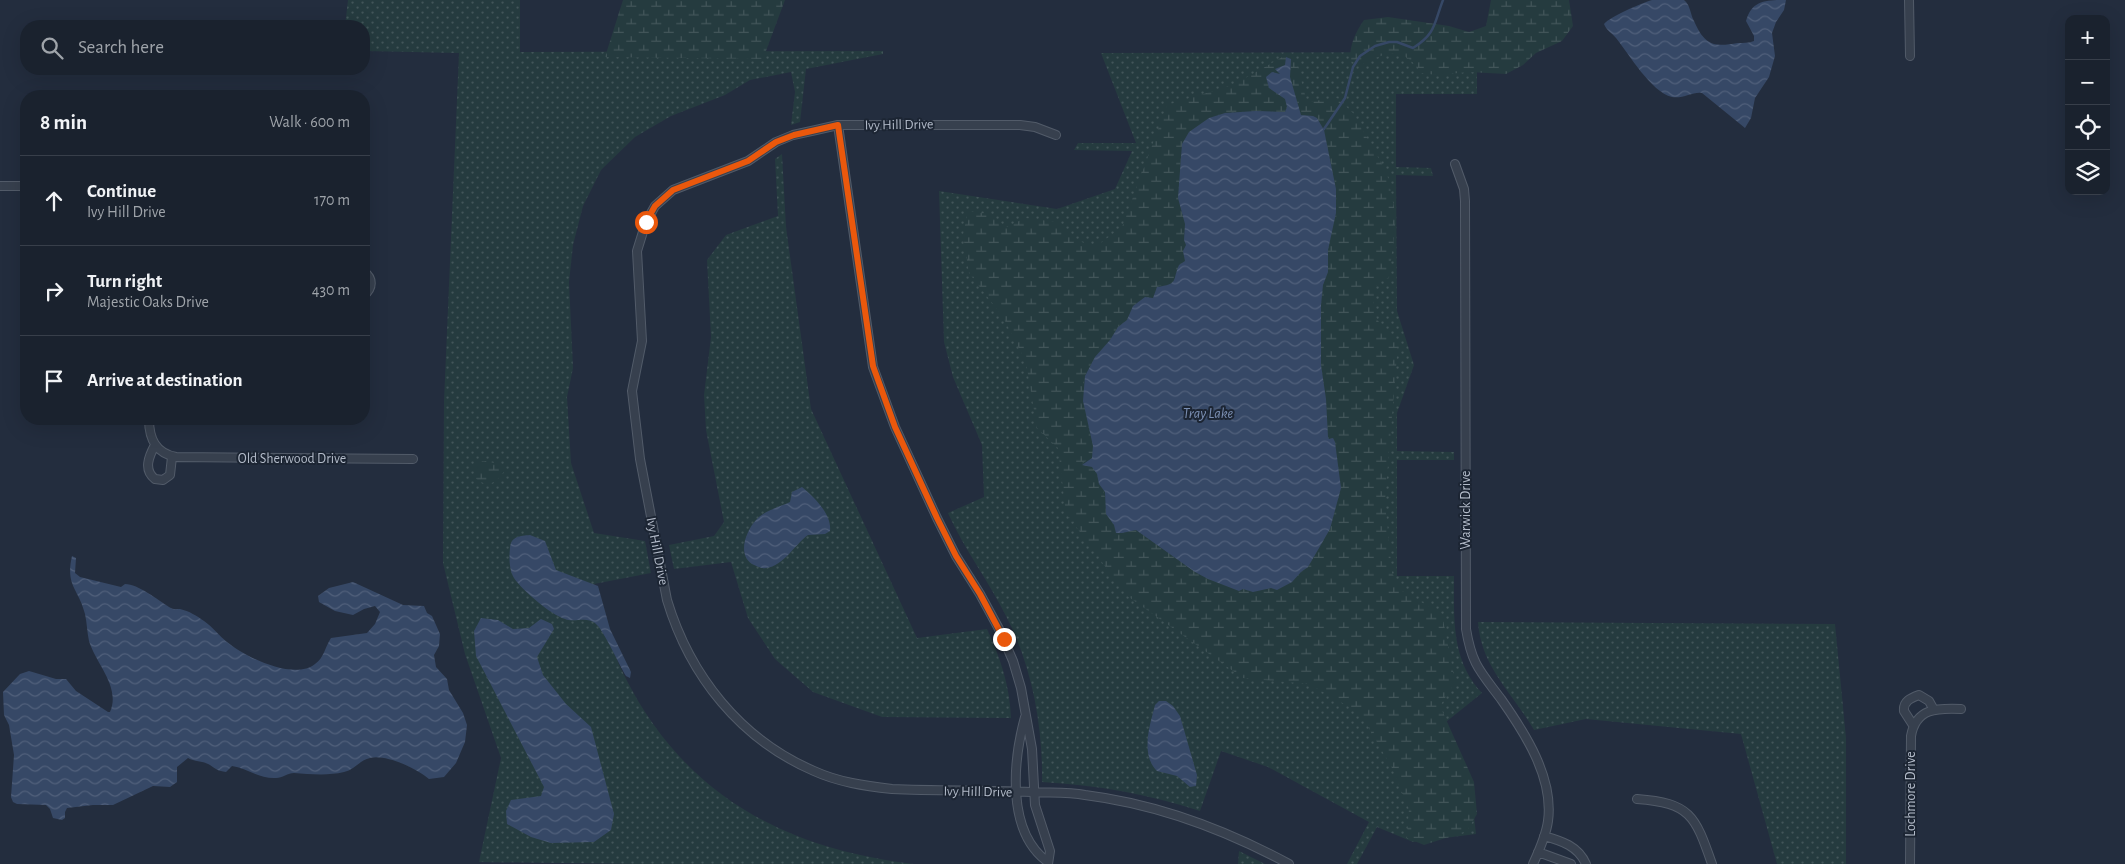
<!DOCTYPE html>
<html lang="en">
<head>
<meta charset="utf-8">
<style>
	body { margin:0; font-family:"Alegreya Sans",sans-serif; background:#232a36; color:#f1f3f6 }
	.controls { position:absolute; right:15px; top:15px; display:grid; overflow:hidden; border-radius:10px; box-shadow:0 5px 20px #0002 }
	.controls button { width:45px; height:45px; display:grid; place-items:center; padding:0; border:0; border-bottom:1px solid #383f4a; background:#1a222e; color:#f1f3f6; font:25px sans-serif }
	.stop { position:absolute; width:15px; height:15px; margin:-11px; border:4px solid #ea580c; border-radius:50%; background:#fff }
	.stop.end { background:#ea580c; border-color:#fff; box-shadow:0 1px 5px #0008 }
	.list { margin:0; padding:0; list-style:none }
	h2 { display:flex; justify-content:space-between; align-items:center; height:65px; margin:0; padding:0 20px; font-size:21px }
	h2 small { font-size:16px; font-weight:400; color:#9fa4aa }
	.list li { display:grid; grid-template-columns:32px 1fr auto; gap:15px; align-items:center; box-sizing:border-box; height:90px; padding:0 20px; border-top:1px solid #383f4a }
	.list b { display:block; font-size:19px; white-space:nowrap }
	.list p { margin:0; font-size:16px; white-space:nowrap; color:#9fa4aa }
	.list em { font-size:16px; font-style:normal; color:#9fa4aa }
	.icon { flex:none; width:28px; height:28px; fill:none; stroke:currentColor; stroke-width:2; stroke-linecap:round; stroke-linejoin:round }
	.map { position:relative; flex:none; width:2125px; height:864px; overflow:hidden }
	.search { position:absolute; background:#1a222e; box-shadow:0 5px 20px #0002; left:20px; top:20px; width:350px; height:55px; display:flex; align-items:center; gap:12px; box-sizing:border-box; padding:0 18px; border-radius:20px; color:#9fa4aa; font-size:19px }
	.panel { position:absolute; background:#1a222e; box-shadow:0 5px 20px #0002; left:20px; top:90px; width:350px; height:335px; border-radius:20px }
	.map>svg:first-child { display:block }
	.grass { fill:url(#grass-dots) }
	.wetland { fill:url(#wetland-marsh); fill-rule:evenodd }
	.water { fill:url(#water-waves) }
	.lines { fill:none; stroke-linecap:round; stroke-linejoin:round }
	.stream { stroke:#364866; stroke-width:2.5 }
	.minor-casing { stroke:#525b69; stroke-width:10 }
	.minor { stroke:#37404e; stroke-width:8 }
	.route { stroke:#ea580c; stroke-width:6 }
	.labels { text-anchor:middle; stroke-width:4; stroke-linejoin:round; paint-order:stroke }
	.street-label { font-size:14px; fill:#b3bbc9; stroke:#1c2533 }
	.water-label { font-size:15px; font-style:italic; fill:#7a8eb2; stroke:#1c2533 }
</style>
</head>
<body>
<div class="map">
<svg width="2125" height="864" viewBox="0 0 2125 864">
	<defs>
		<pattern id="grass-dots" width="8" height="8" patternUnits="userSpaceOnUse" patternTransform="scale(1.25)"><rect width="8" height="8" fill="#253b3f"/><path d="M2 2h.1M6 6h.1" fill="none" stroke="#425559" stroke-width="1.8" stroke-linecap="round"/></pattern>
		<pattern id="wetland-marsh" width="20" height="14" patternUnits="userSpaceOnUse" patternTransform="scale(1.25)"><rect width="20" height="14" fill="#253b3f"/><path d="M1 5h8M5 5V1M11 12h8M15 12V8" fill="none" stroke="#425559"/></pattern>
		<pattern id="water-waves" width="16" height="10" patternUnits="userSpaceOnUse" patternTransform="scale(1.25)"><rect width="16" height="10" fill="#364866"/><path d="M0 5q4-4 8 0t8 0" fill="none" stroke="#51607b"/></pattern>
	</defs>
	<rect width="100%" height="100%" fill="#232d3e"/>
	<path class="grass" d="M348 0H520V52L883 51V54L806 69 800 122 791 125 795 92 791 72 750 80 725 95 671 116 635 137 601 170 583 206 573 245 569 282 573 368 567 397 571 463 594 533 645 541 651 573 594 584C603 615 610 648 625 677 685 796 786 849 914 864H637L479 862 501 758 465 654 443 563 444 401 459 53 364 51V26H345Z
		M1477 52V94H1396V167L1431 168 1433 176 1396 175 1397 311 1414 365 1397 413V451L1454 452V460H1397V576H1454C1454 618 1451 660 1482 693L1436 730 1471 789 1476 834 1413 842 1377 827 1357 864H1347L1369 822 1268 767 1221 751 1200 811C1148 794 1097 785 1042 782 1043 726 1032 666 1006 616 988 580 964 549 948 513L984 497 982 445 953 377 944 342 939 191 1057 209 1115 189 1132 151 1074 150 1078 143H1136L1101 53Z
		M782 154 786 227 811 409 917 638 987 629C1000 657 1010 686 1011 718L882 717 813 692 775 659 748 618 731 562 674 569 669 545 714 536 724 522 706 430 704 395 711 337 707 260 726 235 778 216 775 159Z
		M1478 622 1835 624 1846 738V864H1777L1741 734 1586 719 1534 730C1512 692 1481 667 1478 622Z
		M1239 851 1265 864H1238Z"/>
	<path class="wetland" d="M623 0H785L763 59 605 57Z
		M1491 0H1569L1573 26 1562 41 1536 53 1523 65 1506 74 1469 72 1437 75 1421 73C1403 44 1384 53 1359 66L1350 60C1350 44 1355 33 1364 20L1388 17 1449 26 1469 32 1486 26Z
		M1286 55 1295 58 1307 102 1337 98 1353 113 1387 173 1396 217 1389 278 1377 282C1369 315 1375 320 1398 343L1385 501 1392 573 1402 591 1442 614 1455 682 1440 706 1474 782 1477 814 1467 831 1424 845 1407 838 1409 809 1392 768 1360 713 1309 684 1243 678 1126 595 1066 513 1058 448 1037 428 1026 362 1003 317 969 273 963 235 968 211 987 214 1007 227 1025 218 1058 222 1070 236 1094 248 1122 227 1167 105 1233 85ZM1285 62 1291 63 1290 77 1301 116H1313L1318 120 1324 130 1336 189V213L1328 250V272L1323 286 1321 305V365L1326 399 1328 437 1335 442 1341 488 1330 529 1308 567 1281 588 1277 590 1271 588 1253 592 1243 589 1171 554 1136 530 1122 533 1114 531C1114 523 1098 472 1093 468 1090 466 1085 465 1082 463L1092 458 1093 446 1088 425 1083 381 1085 376 1095 357 1110 340 1118 327 1127 320 1131 310 1148 297 1153 298 1155 289 1159 286C1169 287 1176 282 1176 271L1185 261 1183 251 1186 245 1184 234 1185 224 1178 198 1181 156 1225 113 1256 111 1285 112C1291 99 1277 94 1268 87L1273 72 1280 74 1276 69 1283 67Z
		M486 461 502 465 505 470C496 484 487 489 474 477V470L477 463Z"/>
	<path class="water" d="M1652 0H1684C1691 6 1690 14 1694 21 1705 46 1714 47 1738 43 1743 43 1749 43 1754 41V36L1746 21C1752 0 1766 0 1786 0L1784 10 1776 22 1772 33 1775 56 1769 77 1755 98 1751 118 1745 128 1702 93C1694 91 1683 99 1672 97 1651 92 1629 54 1616 38 1612 33 1606 30 1604 24 1611 16 1640 4 1652 0Z
		M1286 57 1291 59 1290 77 1301 115 1313 116 1317 118 1324 130 1336 189V213L1328 250V272L1323 285 1321 305V365L1326 399 1328 437 1329 439 1333 438 1335 442 1341 488 1330 529 1308 567 1301 572 1292 582 1277 590 1271 588 1253 592 1243 589 1239 591 1208 579 1195 572 1136 530 1122 533H1116L1114 525 1106 514 1105 492 1099 484 1097 474 1092 467 1082 465 1092 458 1093 446 1083 401 1085 376 1095 357 1110 340 1118 327 1127 320 1133 306 1145 297 1153 298 1157 287C1179 284 1172 281 1179 265L1185 261 1183 251 1186 245 1184 240 1185 224 1178 198 1182 144 1189 132 1209 118 1225 113 1256 111 1285 112 1287 107 1285 99 1269 88 1266 77 1272 72 1280 74 1275 69 1285 65Z
		M802 487C814 497 832 514 830 531L825 534 808 535C795 544 784 566 766 568 762 569 756 566 752 564 737 554 746 531 756 520 763 511 780 507 790 502L792 492Z
		M530 535 545 541 556 570 598 586 610 629 631 672 630 678 626 676C619 665 604 630 595 623 586 616 574 623 565 619 551 615 522 590 514 578 509 570 509 557 510 548 511 536 520 536 530 535Z
		M72 556 76 558 75 573 80 577 121 587 125 584C138 584 158 600 169 607 173 610 176 609 180 609 189 611 197 616 204 621 213 627 219 636 227 642 245 657 294 681 315 664 324 658 325 647 331 638L367 633 375 624 380 612 375 606 364 609 353 615 335 611 319 602 318 596 329 588 353 582 403 605 424 606 427 613 432 616 440 634 439 646 434 655 436 667 447 679 449 690 463 713 467 725 465 742 456 763 444 777 429 779C418 769 386 754 370 758 360 760 354 770 344 772 327 776 310 774 294 773 288 773 282 778 276 778 260 779 246 768 232 766L226 772C218 771 216 769 210 765 204 761 195 762 188 758L177 767V782L170 787 153 786 113 805H93L67 808 65 812V818L62 820 53 818 50 809 46 805 17 804 13 802 11 797 14 755 9 725 4 715 3 692 20 674 29 671 56 679H66L76 691 108 712H110C121 687 96 664 89 641 87 632 87 623 85 614 79 589 65 586 72 556Z
		M481 618 498 620 513 629 529 628 541 619 552 624 554 629 537 657 543 675 566 704 591 727 614 814 611 830 594 842 551 843 531 837 507 824 506 811 511 800 541 796 544 787 476 656 474 631Z
		M1159 701H1166L1173 706 1180 716 1197 775 1196 786 1190 787 1177 776 1157 771C1140 754 1150 725 1155 705Z"/>
	<g class="lines">
		<path class="stream" d="M1324 129 1345 98 1353 67 1360 56 1375 46 1389 42H1397L1413 48C1436 34 1434 23 1443 0"/>
		<g class="minor-casing">
			<path id="minor" d="M1909 0 1910 56
				M838 125 873 367 895 427 937 518 956 556 980 594 999 629 1013 661 1021 688 1032 749 1035 805 1050 851 1048 864
				M1056 135 1035 127 1020 125H838L816 130 793 135 776 142 748 161 673 190 655 206 646 222 637 251 642 341 632 391 640 459 667 600C690 676 740 739 814 771 838 782 865 786 892 789 939 791 985 790 1032 792 1050 793 1068 792 1085 795 1157 804 1226 830 1289 864
				M1455 164 1464 189 1465 201 1466 629C1472 665 1480 671 1501 699 1525 733 1554 778 1548 821 1546 836 1539 851 1533 864
				M0 186H26
				M364 272C373 278 373 288 364 295
				M149 419C149 438 155 453 176 457L413 459
				M155 445C149 456 143 470 155 479L163 480 170 475 172 457
				M1025 717C1013 761 1006 832 1048 862
				M1913 725 1904 711C1903 701 1911 698 1919 695L1929 701 1934 710
				M1637 799C1690 803 1695 815 1712 864
				M1544 836C1562 841 1578 846 1586 864
				M1538 852 1571 864
				M1910 864 1911 736C1916 708 1937 708 1961 709"/>
		</g>
		<use href="#minor" class="minor"/>
	</g>
	<g class="lines">
		<path class="route" d="M646 222 655 206 673 190 748 161 776 142 794 135 838 125 873 366 895 427 937 518 956 556 980 594 1004 639"/>
	</g>
	<g class="labels">
		<g class="street-label">
			<text transform="translate(899 124) rotate(-1)" y="5">Ivy Hill Drive</text>
			<text x="292" y="463">Old Sherwood Drive</text>
			<text transform="translate(1465 510) rotate(-90)" y="5">Warwick Drive</text>
			<text transform="translate(658 551) rotate(79)" y="5">Ivy Hill Drive</text>
			<text transform="translate(978 791) rotate(1)" y="5">Ivy Hill Drive</text>
			<text transform="translate(1910 794) rotate(-90)" y="5">Lochmore Drive</text>
		</g>
		<g class="water-label">
			<text x="1208" y="418">Tray Lake</text>
		</g>
	</g>
</svg>
<div class="controls">
<button>+</button>
<button>−</button>
<button><svg class="icon" aria-label="locate" viewBox="0 0 24 24"><circle cx="12" cy="12" r="6"/><path d="M12 2v4M12 18v4M2 12h4M18 12h4"/></svg></button>
<button><svg class="icon" aria-label="layers" viewBox="0 0 24 24"><path d="M12 4l9 5-9 5-9-5zM3 14l9 5 9-5"/></svg></button>
</div>
<div class="stop" style="left:646px;top:222px"></div>
<div class="stop end" style="left:1004px;top:639px"></div>
<div class="search"><svg class="icon" aria-label="search" viewBox="0 0 24 24"><circle cx="10" cy="10" r="6"/><path d="M15 15l6 6"/></svg>Search here</div>
<section class="panel">
<h2>8 min<small>Walk · 600 m</small></h2>
<ul class="list">
<li><svg class="icon" aria-label="ahead" viewBox="0 0 24 24"><path d="M12 20V5M6 11l6-6 6 6"/></svg><div><b>Continue</b><p>Ivy Hill Drive</p></div><em>170 m</em></li>
<li><svg class="icon" aria-label="right" viewBox="0 0 24 24"><path d="M7 20v-9h11M14 6l5 5-5 5"/></svg><div><b>Turn right</b><p>Majestic Oaks Drive</p></div><em>430 m</em></li>
<li><svg class="icon" aria-label="arrive" viewBox="0 0 24 24"><path d="M6 21V4h12l-3 4 3 4H6"/></svg><div><b>Arrive at destination</b></div></li>
</ul>
</section>
</div>
</body>
</html>
